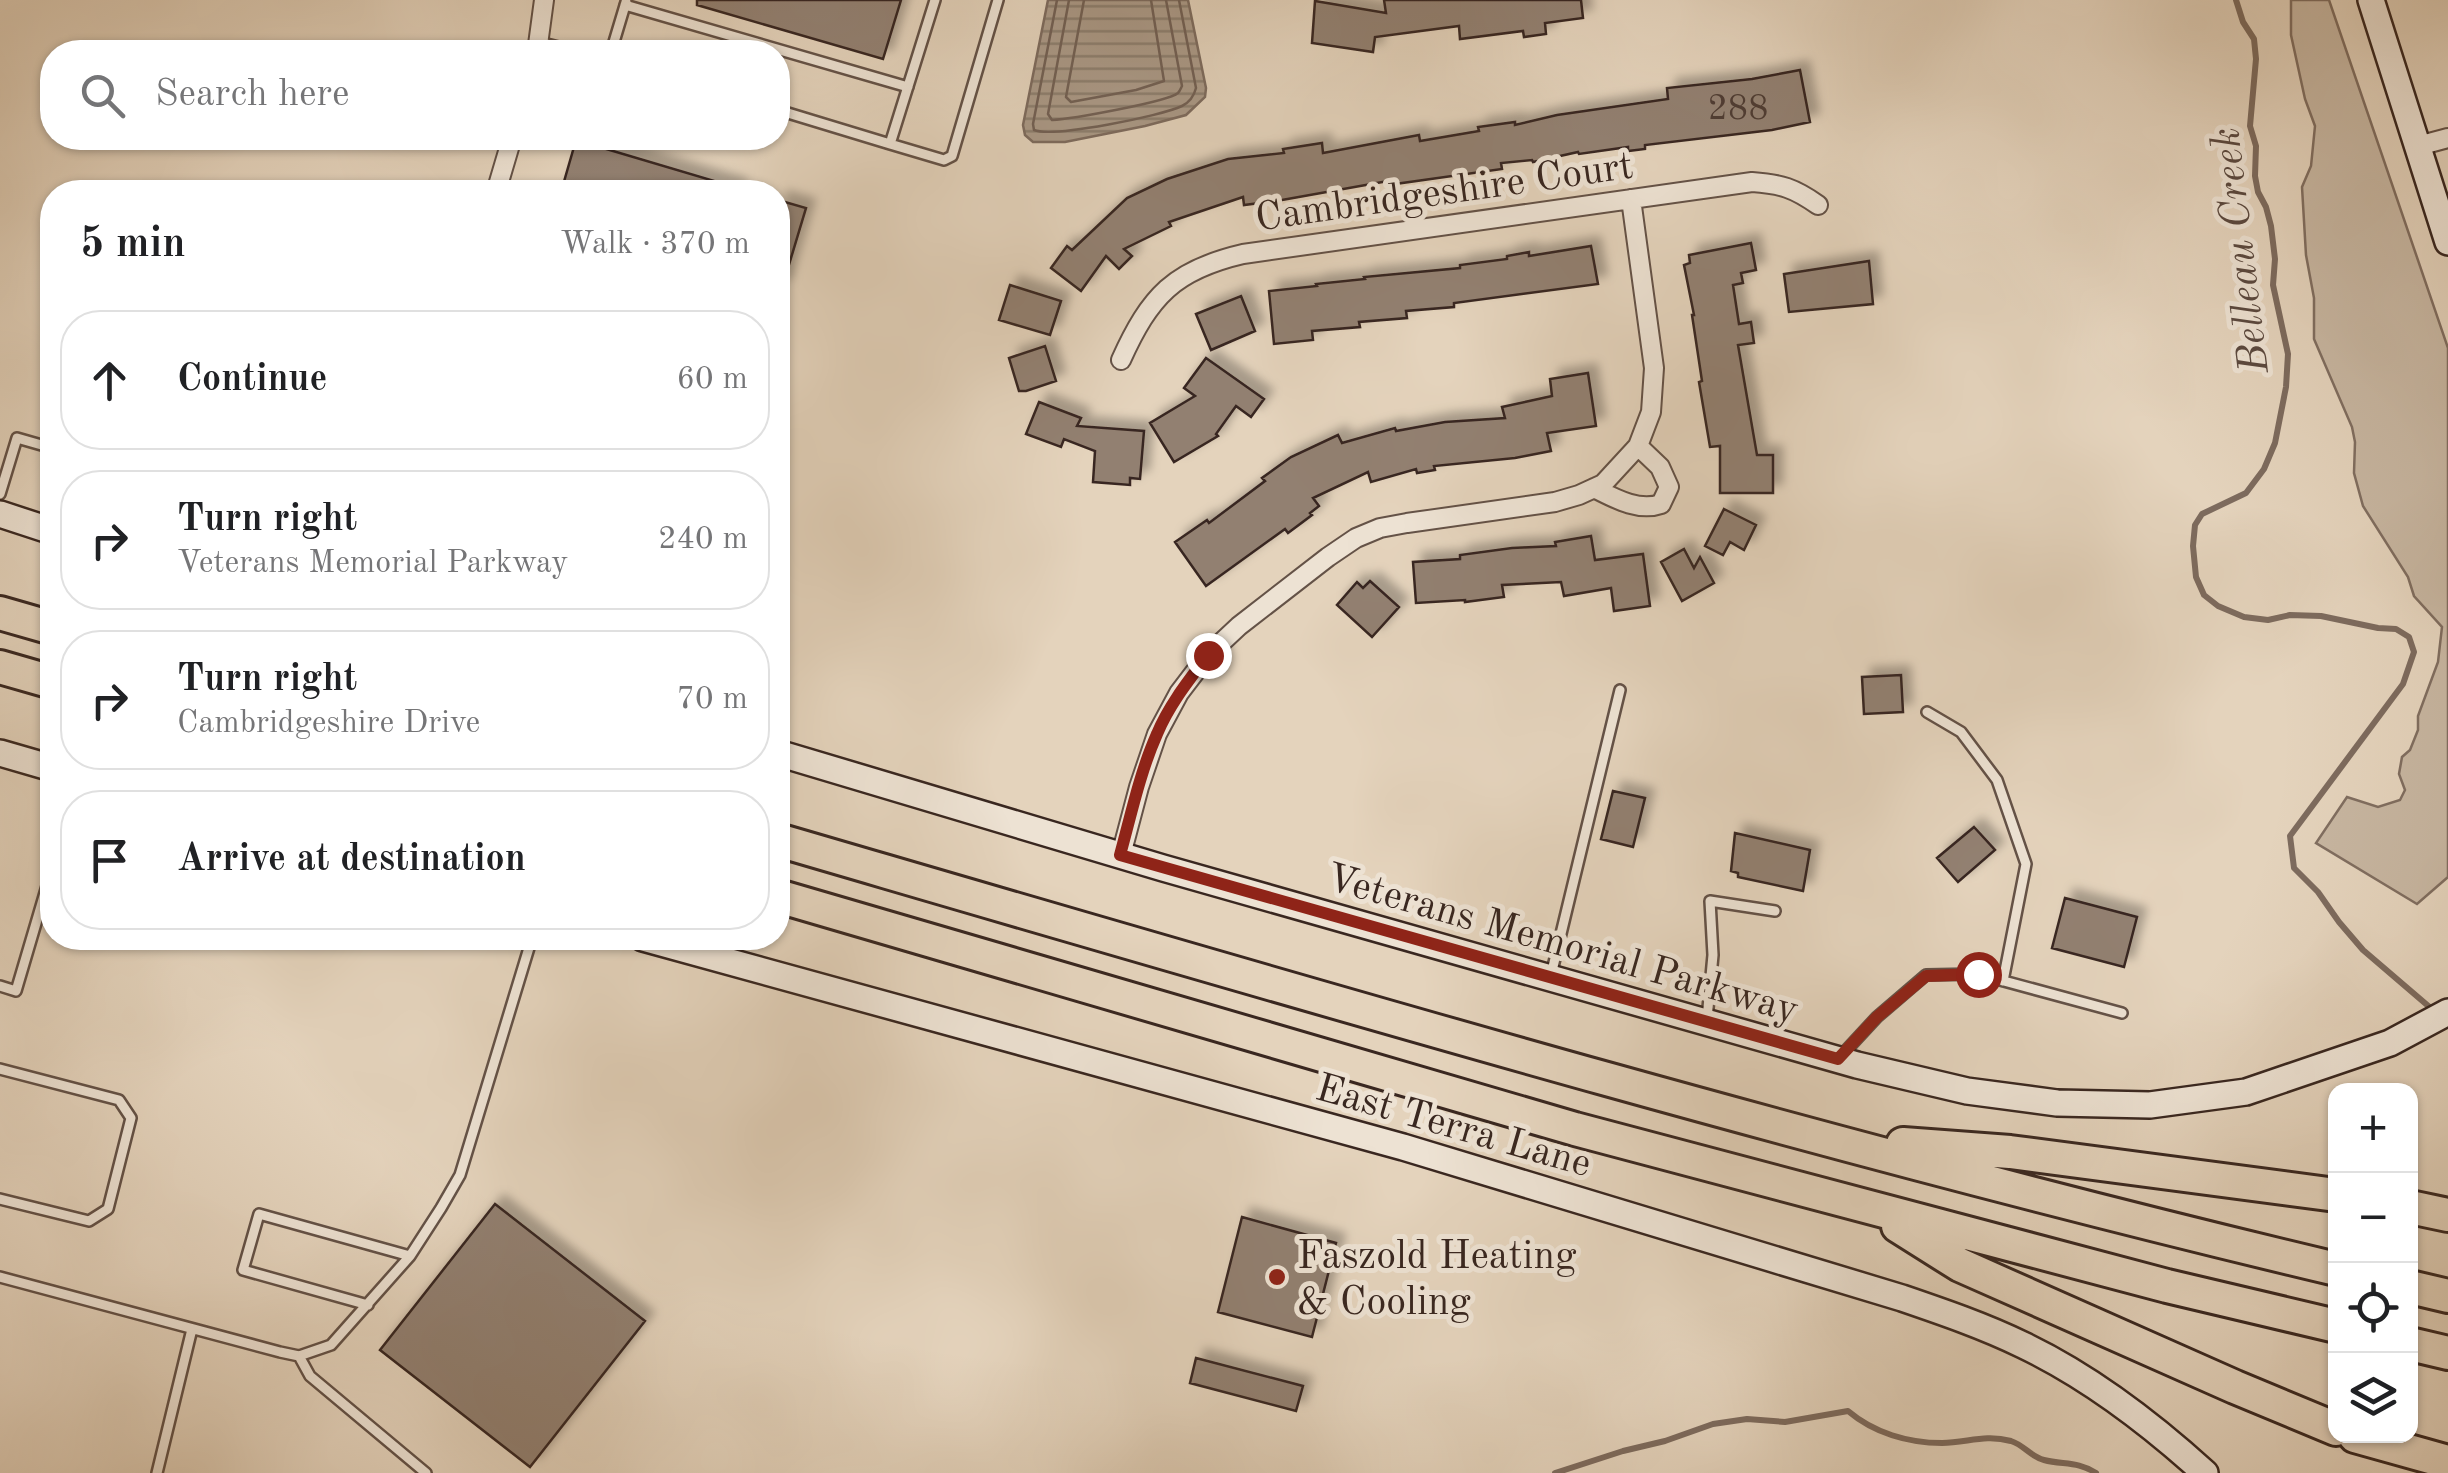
<!DOCTYPE html>
<html lang="en">
<head>
<meta charset="utf-8">
<style>
	body { margin:0; font-family:"Old Standard TT",serif; background:#f2f2f2; color:#202124 }
	.controls { position:absolute; right:30px; bottom:30px; display:grid; overflow:hidden; border-radius:20px; box-shadow:0 2px 8px #0004 }
	.controls button { width:90px; height:90px; display:grid; place-items:center; padding:0; border:0; border-bottom:2px solid #e0e0e0; background:#fff; color:#202124; font:50px sans-serif }
	.stop { position:absolute; width:30px; height:30px; margin:-22px; border:8px solid #8f2418; border-radius:50%; background:#fff }
	.stop.end { background:#8f2418; border-color:#fff; box-shadow:0 2px 10px #0008 }
	.list { margin:0; padding:0; list-style:none }
	h2 { display:flex; justify-content:space-between; align-items:center; height:130px; margin:0; padding:0 40px; font-size:42px }
	h2 small { font-size:32px; font-weight:400; color:#757577 }
	.list li { display:grid; grid-template-columns:65px 1fr auto; gap:30px; align-items:center; box-sizing:border-box; height:140px; margin:0 20px 20px; padding:0 20px; border:2px solid #e0e0e0; border-radius:40px }
	.list b { display:block; font-size:38px; white-space:nowrap }
	.list p { margin:0; font-size:32px; white-space:nowrap; color:#757577 }
	.list em { font-size:32px; font-style:normal; color:#757577 }
	.icon { flex:none; width:55px; height:55px; fill:none; stroke:currentColor; stroke-width:2; stroke-linecap:round; stroke-linejoin:round }
	.map { position:relative; flex:none; width:2448px; height:1473px; overflow:hidden }
	.search { position:absolute; background:#fff; box-shadow:0 2px 8px #0004; left:40px; top:40px; width:750px; height:110px; display:flex; align-items:center; gap:25px; box-sizing:border-box; padding:0 35px; border-radius:40px; color:#757577; font-size:38px }
	.panel { position:absolute; background:#fff; box-shadow:0 2px 8px #0004; left:40px; top:180px; width:750px; height:770px; border-radius:40px }
	.map>svg:first-child { display:block }
	.park { fill:#c7b6a1; stroke:#806e60; stroke-width:2.5 }
	.water { fill:url(#water-rules); stroke:#7d6b5e; stroke-width:2.5 }
	.lines { fill:none; stroke-linecap:round; stroke-linejoin:round }
	.shore { stroke:#726054; stroke-width:2.5 }
	.stream { stroke:#7d6b5e; stroke-width:6 }
	.building { fill:#928071; stroke:#392720; stroke-width:2.5; filter:url(#shadow) }
	.lane-casing { stroke:#645247; stroke-width:14 }
	.street-casing { stroke:#645247; stroke-width:22 }
	.secondary-casing { stroke:#392720; stroke-width:30 }
	.highway-casing { stroke:#392720; stroke-width:38 }
	.lane { stroke:#ede2d3; stroke-width:9 }
	.street { stroke:#ede2d3; stroke-width:18 }
	.secondary { stroke:#ede2d3; stroke-width:25 }
	.highway { stroke:#e4d3bc; stroke-width:32 }
	.route { stroke:#8f2418; stroke-width:12 }
	.poi-dot { fill:#8f2418; stroke:#ede2d3; stroke-width:4 }
	.labels { text-anchor:middle; stroke-width:10; stroke-linejoin:round; paint-order:stroke }
	.number-label { font-size:35px; fill:#4f3d34 }
	.street-label { font-size:40px; fill:#392720; stroke:#ede2d3 }
	.poi-label { font-size:40px; fill:#392720; stroke:#ede2d3; text-anchor:start }
	.water-label { font-size:42px; font-style:italic; fill:#5b493f; stroke:#ede2d3 }
</style>
</head>
<body>
<div class="map">
<svg width="2448" height="1473" viewBox="0 0 2448 1473">
	<defs>
		<pattern id="water-rules" width="6" height="5" patternUnits="userSpaceOnUse" patternTransform="scale(2.5)"><rect width="6" height="5" fill="#aa9987"/><path d="M0 2.5h6" fill="none" stroke="#8b7d6e"/></pattern>
		<filter id="shadow"><feDropShadow dx="9" dy="-9" stdDeviation="5" flood-color="#0004"/></filter>
	</defs>
	<rect width="100%" height="100%" fill="#e4d3bc"/>
	<filter id="stains"><feTurbulence type="fractalNoise" baseFrequency=".002" numOctaves="4"/><feColorMatrix values="0 0 0 0 .2 0 0 0 0 .09 0 0 0 0 .02 0 0 0 .5 -.17"/></filter>
	<radialGradient id="worn" r=".72"><stop offset=".6" stop-color="#630" stop-opacity="0"/><stop offset="1" stop-color="#630" stop-opacity=".3"/></radialGradient>
	<path class="park" d="M2291 0H2329L2448 348V877L2417 904 2316 843 2347 797 2378 807 2400 800 2405 790 2399 774 2402 757 2410 750 2418 730V716L2438 662 2442 627 2414 596 2408 577 2363 506 2354 473 2355 442 2352 427 2314 339V298L2306 255 2302 187 2311 166 2315 126 2305 99 2291 35Z"/>
	<path class="water" d="M1048 0H1188L1206 88 1205 97 1186 115 1145 126 1065 142H1033L1025 135 1023 125Z"/>
	<g class="lines">
		<path class="shore" d="M1057 0 1033 124 1034 130C1053 138 1161 116 1182 106 1190 102 1194 96 1196 88L1179 0
			M1069 0 1048 114 1052 120C1071 119 1167 102 1178 93 1180 91 1181 88 1182 86L1166 0
			M1084 0 1066 97 1071 102 1136 90 1164 81 1151 0"/>
		<path class="stream" d="M2236 0 2243 22 2254 39 2256 59 2250 126 2256 146 2255 176 2258 192 2266 207 2271 226 2275 259 2273 285 2288 354 2286 387 2275 443 2264 469 2246 493 2202 514 2195 525 2193 546 2196 577 2204 595 2218 606 2244 617 2268 620 2290 615 2321 616 2378 628 2396 629 2409 637 2414 652 2403 684 2290 836 2294 868 2318 892 2339 922 2363 950 2433 1010
			M1555 1473 1623 1451 1665 1441 1713 1424 1747 1419 1785 1422 1848 1411C1874 1433 1908 1443 1942 1443 1967 1443 1984 1434 2011 1441 2024 1445 2031 1457 2044 1460 2063 1465 2078 1461 2096 1473"/>
	</g>
	<path class="building" d="M697 0H901L883 59 697 5Z
		M1384 0H1581L1583 18 1545 23 1546 34 1524 37 1523 31 1460 39 1459 26 1375 37 1373 52 1312 43 1315 1 1386 13Z
		M1800 70 1810 122 1772 130 1645 145V149L1628 151V147L1579 154 1578 152 1533 162 1532 160 1501 163 1502 169 1388 185V181L1282 200 1244 205 1243 197 1169 222 1171 226 1124 249 1132 256 1119 269 1106 256 1081 291 1051 268 1067 246 1072 250 1127 198 1167 179 1228 159 1284 153 1283 149 1322 143 1323 153 1419 135 1420 141 1479 131 1478 127 1515 122V125L1557 115 1668 99 1667 88 1752 79Z
		M576 140 738 188 737 192H561Z
		M778 200 806 208 782 288 778 287Z
		M1751 243 1756 270 1741 273 1743 283 1733 285 1739 324 1751 322 1754 343 1738 345 1757 455H1773V493H1720V446L1710 447 1699 382 1702 381 1692 315H1694L1684 265 1690 263 1689 255Z
		M1591 246 1598 284 1454 303V307L1406 311 1407 318 1359 322 1360 327 1312 331 1313 340 1274 344 1269 291 1317 286 1316 284 1365 279 1364 277 1460 268V265L1507 259V256L1529 252V256Z
		M1869 261 1873 304 1789 312 1784 274Z
		M1010 285 1061 301 1050 335 999 320Z
		M1241 296 1255 331 1211 350 1196 314Z
		M1045 346 1056 381 1026 391H1019L1009 358Z
		M1206 358 1264 399 1251 417 1236 406 1216 434 1218 436 1174 462 1150 423 1195 396 1184 388Z
		M1588 373 1596 426 1547 433 1551 451 1515 458 1434 466 1435 470 1417 473 1416 469 1371 482 1368 472 1313 498 1319 506 1310 513 1312 515 1288 533 1285 529 1206 586 1175 542 1207 520 1209 523 1265 481 1262 478 1291 457 1338 435 1342 443 1395 428 1396 431 1445 422 1505 418 1502 407 1552 396 1550 379Z
		M1039 402 1081 418 1077 426 1144 431 1140 479 1130 478V485L1093 482 1095 451 1064 439 1061 447 1026 434Z
		M1724 509 1756 525 1744 550 1730 542 1723 555 1705 546Z
		M1591 536 1595 560 1643 554 1650 606 1614 611 1611 588 1564 596 1561 582 1502 585 1504 597 1465 602V600L1416 603 1413 562 1460 559V555L1512 548 1556 546 1555 542Z
		M1684 549 1694 568 1700 557 1714 583 1682 601 1661 562Z
		M1370 581 1399 607 1372 637 1337 605 1357 582 1363 588Z
		M1901 675 1903 712 1864 714 1862 677Z
		M1613 791 1645 798 1633 847 1601 839Z
		M1974 827 1995 850 1958 882 1937 858Z
		M1735 833 1810 850 1803 891 1738 877V873L1731 871Z
		M2065 898 2137 917 2124 967 2052 948Z
		M495 1204 645 1321 530 1467 380 1350Z
		M1242 1217 1336 1243 1312 1337 1218 1312Z
		M1196 1358 1303 1386 1296 1411 1190 1383Z"/>
	<g class="lines">
		<g class="lane-casing">
			<path id="lane" d="M625 5 908 87
				M539 42 578 52
				M611 52 626 2
				M778 110 890 144 935 0
				M890 144 944 160 952 156 998 0
				M0 494 17 438 52 448
				M1927 712 1961 732 1997 780 2026 864 2003 981
				M1551 975 1620 690
				M0 986 16 991 52 869
				M1707 1019 1713 955 1710 901 1775 911
				M1840 1057 1877 1017 1926 975 1978 974 2122 1013
				M0 1069 119 1100 131 1118 108 1209 89 1221 0 1199
				M0 1277 280 1352 299 1356 331 1345 410 1256 441 1208 460 1175 532 938
				M368 1305 243 1270 259 1214 410 1256
				M299 1356 310 1376 426 1473
				M157 1473 192 1329"/>
		</g>
		<g class="street-casing">
			<path id="street" d="M537 52 544 0
				M2418 146 2448 138
				M496 192 512 138
				M1121 360C1150 296 1174 270 1243 254L1752 182C1781 184 1794 188 1818 205
				M1594 488C1614 498 1638 512 1661 504L1669 487 1660 467 1638 446
				M1121 855 1139 787 1157 734 1179 693 1208 655 1239 626 1328 557 1356 538 1380 528 1407 523 1555 502 1579 495 1603 484 1638 446 1651 412 1654 368 1631 199"/>
		</g>
		<g class="secondary-casing">
			<path id="secondary" d="M2371 0 2448 242
				M0 514 52 531
				M0 753 52 768
				M778 753 1163 868 1857 1065 1967 1091 2057 1103 2150 1105 2246 1092 2390 1043 2448 1012
				M643 938 1403 1147 1902 1298C1943 1312 1984 1326 2023 1345 2090 1377 2150 1423 2205 1473"/>
		</g>
		<g class="highway-casing">
			<path id="highway" d="M0 613 52 628
				M0 667 52 682
				M778 840C1295 991 1811 1144 2336 1269
				M778 896 1575 1129 2167 1286 2336 1326
				M1903 1144 2010 1152 2336 1195
				M2410 1207 2448 1215
				M1898 1226 1960 1265 2235 1387 2336 1429
				M2410 1287 2448 1296
				M2410 1344 2448 1353
				M2355 1436 2448 1462"/>
		</g>
		<use href="#lane" class="lane"/>
		<use href="#street" class="street"/>
		<use href="#secondary" class="secondary"/>
		<use href="#highway" class="highway"/>
	</g>
	<g class="lines">
		<path class="route" d="M1208 655C1189 680 1169 705 1157 734 1140 772 1131 815 1120 855L1838 1059 1877 1017 1926 976 1978 974"/>
	</g>
	<circle class="poi-dot" cx="1277" cy="1277" r="10"/>
	<g class="labels">
		<g class="number-label">
			<text x="1738" y="119">288</text>
		</g>
		<g class="street-label">
			<text transform="translate(1444 190) rotate(-8)" y="14">Cambridgeshire Court</text>
			<text transform="translate(1563 942) rotate(16)" y="14">Veterans Memorial Parkway</text>
			<text transform="translate(1454 1124) rotate(16)" y="14">East Terra Lane</text>
		</g>
		<g class="poi-label">
			<text x="1297" y="1268">Faszold Heating<tspan x="1297" dy="46">&amp; Cooling</tspan></text>
		</g>
		<g class="water-label">
			<text transform="translate(2238 251) rotate(-97)" y="15">Belleau Creek</text>
		</g>
	</g>
	<rect width="100%" height="100%" filter="url(#stains)"/>
	<rect width="100%" height="100%" fill="url(#worn)"/>
</svg>
<div class="controls">
<button>+</button>
<button>−</button>
<button><svg class="icon" aria-label="locate" viewBox="0 0 24 24"><circle cx="12" cy="12" r="6"/><path d="M12 2v4M12 18v4M2 12h4M18 12h4"/></svg></button>
<button><svg class="icon" aria-label="layers" viewBox="0 0 24 24"><path d="M12 4l9 5-9 5-9-5zM3 14l9 5 9-5"/></svg></button>
</div>
<div class="stop" style="left:1978px;top:974px"></div>
<div class="stop end" style="left:1208px;top:655px"></div>
<div class="search"><svg class="icon" aria-label="search" viewBox="0 0 24 24"><circle cx="10" cy="10" r="6"/><path d="M15 15l6 6"/></svg>Search here</div>
<section class="panel">
<h2>5 min<small>Walk · 370 m</small></h2>
<ul class="list">
<li><svg class="icon" aria-label="ahead" viewBox="0 0 24 24"><path d="M12 20V5M6 11l6-6 6 6"/></svg><div><b>Continue</b></div><em>60 m</em></li>
<li><svg class="icon" aria-label="right" viewBox="0 0 24 24"><path d="M7 20v-9h11M14 6l5 5-5 5"/></svg><div><b>Turn right</b><p>Veterans Memorial Parkway</p></div><em>240 m</em></li>
<li><svg class="icon" aria-label="right" viewBox="0 0 24 24"><path d="M7 20v-9h11M14 6l5 5-5 5"/></svg><div><b>Turn right</b><p>Cambridgeshire Drive</p></div><em>70 m</em></li>
<li><svg class="icon" aria-label="arrive" viewBox="0 0 24 24"><path d="M6 21V4h12l-3 4 3 4H6"/></svg><div><b>Arrive at destination</b></div></li>
</ul>
</section>
</div>
</body>
</html>
